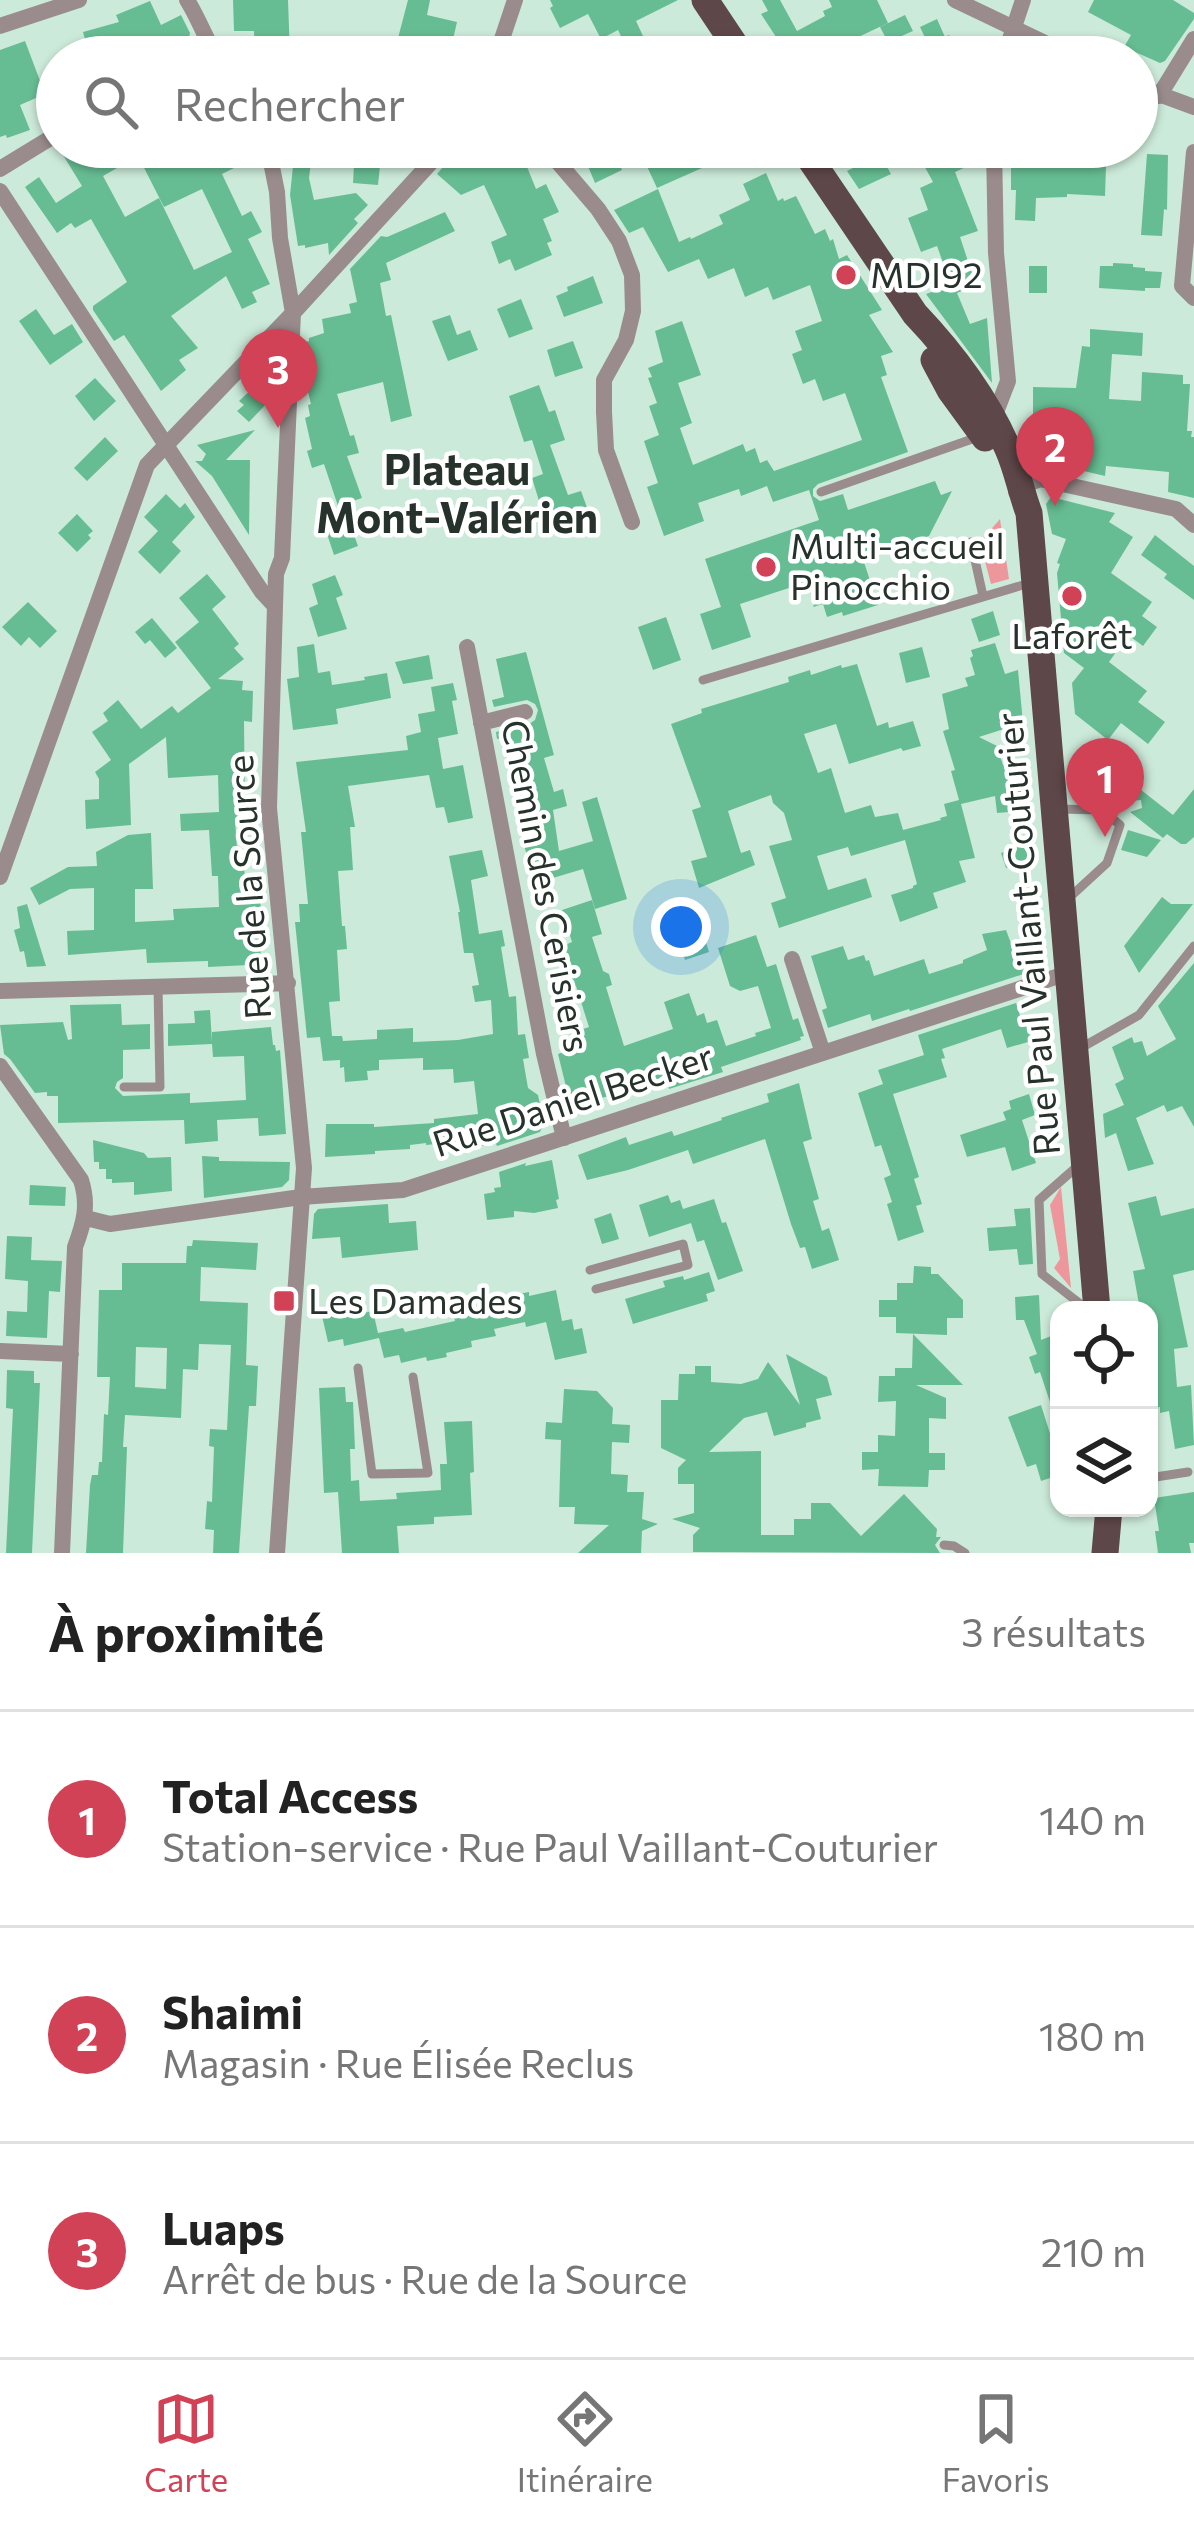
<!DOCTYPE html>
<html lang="fr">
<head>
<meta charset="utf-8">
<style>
	body { margin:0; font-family:Commissioner,sans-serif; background:#f2f2f2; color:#222 }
	.controls { position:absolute; right:36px; bottom:36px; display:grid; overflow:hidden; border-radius:24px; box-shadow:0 3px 9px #0004 }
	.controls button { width:108px; height:108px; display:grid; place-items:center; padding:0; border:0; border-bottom:3px solid #e0e0e0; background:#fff; color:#222; font:60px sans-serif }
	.you { position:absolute; left:681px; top:927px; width:42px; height:42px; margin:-30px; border:9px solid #fff; border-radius:50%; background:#1a73e8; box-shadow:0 0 0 18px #1a73e833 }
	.badge { display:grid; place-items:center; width:78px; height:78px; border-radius:50%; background:#d24257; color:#fff; font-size:39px; font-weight:700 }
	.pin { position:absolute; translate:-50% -99px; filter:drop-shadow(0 3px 6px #0008) }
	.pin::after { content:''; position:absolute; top:63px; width:42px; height:36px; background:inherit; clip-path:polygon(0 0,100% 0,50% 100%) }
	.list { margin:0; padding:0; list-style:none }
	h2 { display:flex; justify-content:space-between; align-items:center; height:156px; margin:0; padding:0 48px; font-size:51px }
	h2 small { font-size:39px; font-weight:400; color:#767676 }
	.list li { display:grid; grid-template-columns:78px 1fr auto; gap:36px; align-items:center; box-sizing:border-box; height:216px; padding:0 48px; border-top:3px solid #e0e0e0 }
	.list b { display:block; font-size:45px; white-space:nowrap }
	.list p { margin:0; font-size:39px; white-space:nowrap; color:#767676 }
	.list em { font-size:39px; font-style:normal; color:#767676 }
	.icon { flex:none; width:66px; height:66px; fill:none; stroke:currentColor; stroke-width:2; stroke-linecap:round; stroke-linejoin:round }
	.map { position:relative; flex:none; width:1194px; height:1553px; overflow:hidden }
	.search { position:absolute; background:#fff; box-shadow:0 3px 9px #0004; left:36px; right:36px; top:36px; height:132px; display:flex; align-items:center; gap:30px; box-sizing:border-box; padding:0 42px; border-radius:66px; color:#767676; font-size:45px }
	.sheet { height:804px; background:#fff }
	nav { display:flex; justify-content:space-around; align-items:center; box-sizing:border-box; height:168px; border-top:3px solid #e0e0e0; background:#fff; font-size:33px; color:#767676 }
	nav a { display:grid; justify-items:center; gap:6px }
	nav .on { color:#d24257 }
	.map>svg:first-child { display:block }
	.green { fill:#ed979c }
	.building { fill:#67bd93; fill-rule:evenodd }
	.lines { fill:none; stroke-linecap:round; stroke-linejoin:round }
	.lane { stroke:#9a8c8c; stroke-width:9 }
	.street { stroke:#9a8c8c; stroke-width:16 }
	.primary { stroke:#5e4748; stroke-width:27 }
	.poi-dot { fill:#d24257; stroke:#fff; stroke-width:4.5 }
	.labels { text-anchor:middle; stroke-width:9; stroke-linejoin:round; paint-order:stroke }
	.poi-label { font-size:36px; fill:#26322b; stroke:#fff; text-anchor:start }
	.street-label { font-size:36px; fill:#26322b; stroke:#fff }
	.quarter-label { font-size:42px; font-weight:bold; fill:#26322b; stroke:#fff }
</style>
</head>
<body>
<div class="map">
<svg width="1194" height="1553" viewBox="0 0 1194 1553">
	<rect width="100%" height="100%" fill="#ccead9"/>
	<path class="green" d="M1000 519 1009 579 991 584 980 542Z
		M1061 1187 1071 1288 1054 1268 1060 1259 1050 1205Z"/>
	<path class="building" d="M233 0H288L290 56 255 57 254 31H234Z
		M408 0H430L427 15 457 22 449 57H393Z
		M550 0H678L636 21 650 51 678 38 686 57H631L618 30 601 39 588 14 560 28 550 8 553 6Z
		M762 0H780L797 31 825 16 823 11 832 7 829 0H877L888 23 816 57H774L766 45 778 40 761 14 768 11Z
		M1094 0H1173L1194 13V19L1165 61 1160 63 1124 47 1131 35 1088 12Z
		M150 1 161 25 181 15 190 33 189 38 161 57H90L83 32 119 22 116 15Z
		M905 15 913 31 888 42 880 27Z
		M937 19 945 37 949 35 959 57H934L920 27Z
		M25 41 45 94 20 105 30 130 7 138 6 135 0 137V50Z
		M77 147H231L240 165 222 174 242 216 251 211 262 232 248 239 270 284 252 292 257 302 242 309 226 276 171 316 198 348 179 360 186 370 161 391 124 335 114 341 93 310V306L127 282 91 219 75 228 71 223 57 233 25 187 39 177 56 203 82 186 63 155ZM138 156 164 207 202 189 232 252 194 270 159 198 125 217 103 176Z
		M295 147H313L309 178 314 200 356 193 368 205 354 219 358 223 329 255 328 243 305 248V245L298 246 290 195Z
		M355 147H382L378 185 353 183Z
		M460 147H519L536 189 546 184 559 212 543 219 552 241 547 243 552 255 515 271 510 259 499 264 491 242 507 235 484 185 461 195 437 174Z
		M580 147H613L622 170 595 183Z
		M661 147H747V148L657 188 644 160 663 151Z
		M844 147H876L891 174 859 189 847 171 855 167Z
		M914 147H975L981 160 955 172 978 231 960 237 976 285 957 293 970 324 987 318 992 383 926 294 951 285 937 246 921 252 908 218 928 210 920 188 933 182Z
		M1011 147H1040V163L1106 166 1105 196 1067 194V197L1036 198 1035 221 1015 220 1016 190H1011Z
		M1147 154 1168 155 1167 210 1164 209 1162 236 1141 235Z
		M766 173 778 201 783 198 784 201 796 196 815 234 825 229 830 241 833 239 839 259 847 255 882 310 869 315 893 352 881 356 887 375 881 377 908 452 818 484 813 489V496L820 501 843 494 848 510 935 481 941 495 952 491 929 536 863 559 878 605 843 616 842 612 827 617 823 604 813 607 826 576 740 604 751 637 712 650 700 614 721 607 705 559 819 520 809 490 773 502 767 486 741 496 739 489 698 503 704 521 664 536 647 487 658 483 644 441 659 435 649 406 657 403 648 378 652 377 648 368 663 362 655 331 682 321 701 375 678 383 692 423 680 428 693 465 743 444 746 452 755 448 760 463 767 460 774 471 862 440 845 393 823 401 815 379 803 384 792 354 802 350 795 331 822 321 810 285 773 300 768 287 745 297 734 268 708 279 699 259 668 272 643 227 629 233 614 210 658 189 679 242 690 237 691 239 723 224 719 215 750 200 743 184Z
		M445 212 455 231 386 263 391 280 380 283 386 316 391 315 412 416 391 422 383 382 337 394 350 436 354 435 359 453 347 456 362 498 338 506 324 464 312 468 307 451 312 449 305 418 310 416 308 405 311 404 303 372 304 342 309 341V338L324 333 322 319 351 313 349 304 357 302 350 269 381 236 387 237Z
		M1113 263 1133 264V267L1145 268V271L1162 272 1160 288H1145V291L1099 288 1100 266H1113Z
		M1029 266H1047V293H1029Z
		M593 276 603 303 564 317 556 296 568 291 567 287Z
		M521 299 533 329 509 338 497 309Z
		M36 309 54 335 72 324 83 342 50 365 19 321Z
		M450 315 457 335 470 330 478 350 448 361 432 321Z
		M1090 329 1143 333 1142 356 1112 354 1109 399 1141 401 1142 372 1183 375V384H1190L1187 431H1192L1191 437H1194V498L1168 492 1169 472 1106 466 1105 476 1033 459V387L1076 388 1082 346 1090 347Z
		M573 341 583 368 555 377 547 350Z
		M95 378 116 401 94 421 75 396Z
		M539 385 549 412 555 410 565 440 550 445 568 495 581 491 589 513 556 524 548 502 540 504 532 478 543 474 532 440 524 442 509 396Z
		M255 386 268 402 249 422 237 411 244 405 239 401Z
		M255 430 226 460H250L249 535 212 476 195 461H202L206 454 197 445Z
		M105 437 118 451 87 481 74 468Z
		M166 494 180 508 185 503 195 517 172 542 181 551 160 574 138 552 158 531 144 517Z
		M1051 497 1115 513 1109 522 1133 537 1111 573 1152 602 1142 616 1157 627 1143 646 1128 635 1109 662 1147 691 1138 702 1165 722 1148 744 1121 723 1108 740 1075 714 1072 683 1084 668 1064 653 1057 573 1060 564 1057 563 1066 539 1052 534 1046 504Z
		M77 514 93 531 88 535 91 538 77 552 58 533Z
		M347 516 358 546 334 555 324 525Z
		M1155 535 1194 566V600L1164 578 1167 574 1141 555Z
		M207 574 226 597 212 609 239 644 234 648 244 659 218 679 243 681 242 690 253 691 252 722 244 721 245 819 235 820 238 863H244L245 881H248L250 899 260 898 263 934H260L261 960 249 961V965L208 967V961L147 963 146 949 68 955 67 931 94 930V888L70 889 39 905 30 888 68 867 97 866 96 852 128 835 151 833 153 889H135V922L174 920 173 909 219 907 218 876H212L209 830 181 831 180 814 219 812 218 775 168 778 166 737 129 764 131 825 86 829 85 800 99 799V779L95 772 111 760 92 732 108 721 103 713 118 700 141 729 172 706 178 713 211 688 175 642 199 622 179 598Z
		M335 575 343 595 336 598 347 629 318 637 309 608 318 604 312 584Z
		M28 602 57 631 40 648 29 637 21 646 2 627Z
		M993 611 1000 635 979 642 971 619Z
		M666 617 681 660 653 670 638 627Z
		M152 618 177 648 165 658 150 640 145 644 135 632Z
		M995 643 1005 674 1018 670 1023 723 979 737 997 746 1003 765 1026 758 1031 810 997 813 995 796 961 804 975 858 959 861 966 882 933 893 938 908 900 922 891 895 913 888V886L917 884 905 840 851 856 848 847 817 856 828 890 866 878 872 897 779 928 771 903 786 898 769 846 792 840 784 813 773 803 771 795 728 811 741 853 750 850 755 865 699 888 691 861 707 857 692 810 701 807 671 724 702 713 701 709 789 682 788 677 810 670 811 675 841 665 842 668 857 664 877 726 888 722 889 728 913 721 921 746 903 751 901 748 849 764 836 724 804 734 818 773 831 768 845 813 871 805 875 817 898 813 903 830 941 820 940 818 947 816 944 804 959 800 951 771 955 770 943 731 949 729 942 694 968 686 965 678 975 675 970 658 973 656 971 650Z
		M314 644 318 673 330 671 332 685 365 680 364 677 387 673 391 698 336 709 338 724 293 730 287 679 299 677 297 647Z
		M922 647 930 677 906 683 899 653Z
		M526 652 554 755 544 758 554 792 563 789 567 806 553 810 559 851 593 841 582 802 597 797 627 899 595 909 583 869 536 883 525 849 518 807 525 806 514 765 508 767 501 738 497 739 496 732 529 724 535 720 538 710 535 704 527 700 494 707 492 700 504 697 496 659Z
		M429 655 433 679 403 684 395 662Z
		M453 683 457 700 452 701 458 734 438 738 443 769 463 765 473 818 448 823 444 807 436 808 429 775 348 786 355 827H350L353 870 338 871 342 926H345L347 949 337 950 340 1001 329 1002 332 1036H342L343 1041 377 1039V1030L413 1028V1042L458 1040 493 1034 491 1000 475 1002 472 986 479 985 473 953H464L458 912H460L449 856 482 850 488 876 471 880 479 934 502 930 505 946 501 947 509 997 516 996 518 1035 525 1034 529 1058 523 1059 528 1088 538 1095 544 1123 540 1132 497 1146 496 1144 479 1146 478 1140 426 1145V1143L410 1145V1149L375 1151V1154L325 1157 326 1124H374V1127L434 1123V1119L478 1114 474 1081 454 1083 453 1069 423 1070V1058L379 1060V1070L367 1071 368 1080 345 1082 344 1067 340 1068V1060L323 1061 320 1037 307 1038 295 922H300L299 904H308L301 832H306L296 762 408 750 406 736 421 732 418 714 435 711 431 687Z
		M1122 775 1173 815 1194 789V837L1186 844H1181L1167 834 1163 838 1130 812 1142 808 1141 800 1117 802 1107 794Z
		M1128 830 1161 840 1147 857 1121 850Z
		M1033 842 1035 858 1006 868 1001 853Z
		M1162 897 1171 904H1193L1139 973 1124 946Z
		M592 900 602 934 592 937 603 971 609 974 612 985 606 987 624 1046 673 1029 664 1002 689 993 697 1016 704 1013 707 1023 717 1020 726 1046 756 1036 755 1033 771 1028 758 986 740 991 730 986 718 948 756 935 767 967 776 964 793 1020 798 1018 804 1036 800 1037 801 1040 721 1067 723 1072 669 1089 667 1079 571 1107 558 1054 585 1045 580 1030 589 1027 576 986 573 987 567 970 562 972 555 949 572 942 562 910Z
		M27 904 33 924 46 966 27 967 24 951 20 952 14 930 20 928 17 907Z
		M701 926 709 952 685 960 677 934Z
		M1006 930 1012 946 1041 936 1043 960 1036 970 910 1011 909 1009 872 1021 870 1014 828 1028 822 1010 827 1008 811 956 843 946 848 960 864 955 866 961 869 960 874 976 924 959 929 974 963 963V960L987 950 982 934Z
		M1194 963V1127L1182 1106 1167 1112 1164 1105 1136 1118 1154 1164 1128 1171 1116 1133 1105 1138 1103 1114 1124 1105 1115 1084 1124 1079 1112 1047 1132 1037 1134 1043 1142 1041 1147 1056 1176 1039 1158 1006Z
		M1016 1003 1022 1022 1038 1017 1045 1037 1007 1048 1001 1029 942 1049 945 1058 941 1059 947 1077 893 1094 919 1177 914 1179 922 1204 916 1206 924 1232 898 1241 887 1204 892 1202 884 1178 891 1175 881 1145 875 1147 858 1093 883 1084 878 1070 924 1055 918 1035Z
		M121 1004 122 1025 150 1024V1049L123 1050V1078L117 1082 115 1088 123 1096 190 1093V1103L246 1100 244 1056 213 1057 212 1044 168 1046V1024L195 1023 194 1011 210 1010 212 1042V1032L271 1027 273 1045H275L276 1051 280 1050 286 1134 259 1136 258 1118 217 1120 218 1141 185 1144 184 1120 58 1123V1096H47V1092L35 1093 10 1059 4 1054 0 1025 63 1022 68 1040 72 1039 70 1005Z
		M799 1083 812 1139 803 1142 819 1199 813 1201 822 1231 829 1228 839 1260 812 1269 805 1247 800 1248 791 1224 765 1139 693 1164 688 1150 628 1170 587 1180 578 1155 626 1137 629 1145 672 1131 674 1136 722 1120 721 1118 769 1102 767 1094Z
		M1029 1094 1035 1115 1022 1120 1036 1163 1012 1171 1005 1147 967 1157 960 1135 1006 1120 1003 1112 1011 1109 1009 1101Z
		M93 1140 144 1153 148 1158 171 1157 172 1191 134 1195V1182L112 1183V1179H106V1169H99V1162H94Z
		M202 1156 219 1157V1161L290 1162 289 1180 282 1187 204 1198Z
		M552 1160 559 1199 556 1200 558 1208 534 1213 514 1211V1217L487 1220 484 1194 495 1192 494 1188 501 1187 499 1172 526 1163 525 1166Z
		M30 1185 66 1187 65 1206 29 1205Z
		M668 1195 671 1203 680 1200 683 1209 714 1199 722 1223 726 1222 743 1271 718 1280 704 1240 697 1242 691 1223 649 1237 639 1205Z
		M1156 1196 1161 1216 1194 1208V1270L1173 1275 1188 1347 1174 1349 1177 1387 1191 1385 1194 1445 1175 1449 1169 1411 1160 1413V1407L1149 1409V1310H1140L1133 1271 1145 1269 1128 1203Z
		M388 1204 389 1223 416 1221 418 1250 342 1258 340 1237 312 1239 314 1214 318 1209Z
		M1030 1208 1033 1264 1019 1265 1017 1249 989 1251 987 1228 1016 1226 1014 1209Z
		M611 1213 619 1239 602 1244 594 1219Z
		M7 1236 32 1237 31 1260 62 1261 60 1292 49 1291 47 1338 6 1336 7 1311 27 1312 28 1281 5 1279Z
		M193 1240 258 1243 256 1270 201 1267 200 1301 248 1303 246 1365 258 1366 256 1406H249L239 1553H213L214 1530 205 1529 207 1501 212 1502 214 1447 209 1446 210 1429 227 1430 231 1345 199 1344 198 1370 183 1369 181 1418 125 1415 123 1447H127L123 1553H86L90 1485 92 1475H98L99 1462H102L104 1414 108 1415 110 1377H97L99 1290H122V1263H186L187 1246H192ZM136 1347 167 1348 166 1389 135 1387Z
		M914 1266 931 1267V1274H938L963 1300V1318H947V1335L896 1333V1317H879V1300H897V1283H913Z
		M709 1272 715 1291 706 1294 708 1301 633 1324 625 1299 665 1287 663 1281 683 1276 684 1280Z
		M556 1290 562 1321 572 1319 574 1330 582 1328 587 1353 555 1360 546 1322 526 1327 525 1322 494 1329 496 1336 471 1341 472 1347 446 1353 447 1357 427 1361 426 1357 401 1363 399 1355 384 1358 379 1338 344 1346 343 1339 328 1342 322 1316 347 1311 348 1316 373 1311 378 1333 403 1328 405 1332 455 1321 454 1317 480 1310 479 1306 504 1300 503 1297 529 1292V1296Z
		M1039 1295 1041 1340 1059 1333V1420H1056L1040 1372 1035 1374 1029 1357 1037 1354 1024 1320H1016L1015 1297Z
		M913 1334 963 1385H916L946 1398V1419L929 1418V1453H945V1470H929L928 1487 878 1486 879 1469 862 1470V1452H878V1435L895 1436 896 1401 878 1402 879 1376H895V1368H912Z
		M786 1354 827 1377 832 1395 816 1399 821 1419 806 1423V1427L774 1436 767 1412 744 1418 709 1452 761 1451V1535H794V1519H811V1503H830L861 1536 904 1494 937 1529 936 1537H941L935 1545 940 1553 693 1552V1535L700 1528 672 1519 694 1513V1484H678V1468L686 1460 661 1448V1400H678L679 1374H695V1366H711V1382L741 1384 758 1379 768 1362 800 1405Z
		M7 1370 34 1371V1383H40L32 1553H6L13 1409 6 1408Z
		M345 1387 346 1402H353L355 1449H350L351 1481 359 1480 360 1501 397 1499 396 1493 441 1490 440 1464H447L444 1422 472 1421 474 1472 470 1473 472 1515 434 1517V1524L397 1526 399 1553H342L338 1492 324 1493 319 1388Z
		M564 1389 597 1391 613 1408 612 1424 630 1425 629 1443 612 1442 611 1474 628 1475 627 1492H644L642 1519 658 1524 642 1531 641 1553H578L609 1525 574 1524 575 1507H559L561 1440 545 1439 546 1422 562 1423Z
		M1041 1405 1053 1443 1059 1441V1475L1041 1481 1036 1464 1027 1467 1008 1417Z
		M1194 1492V1543H1189L1191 1553H1158L1155 1531H1159L1154 1498Z"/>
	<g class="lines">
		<path class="lane" d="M821 492 978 437
			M971 542 983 596
			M703 680 1030 583
			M1059 809 1102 810 1120 825 1107 863 1070 897
			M1079 1049 1139 1015 1194 946
			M124 1087H160L158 987
			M1080 1164 1039 1200 1042 1274 1088 1310
			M590 1270 683 1244 688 1265 596 1289
			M358 1368 372 1474 428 1473 413 1377
			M1149 1478 1188 1472
			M944 1545 954 1546 965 1553"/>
		<path class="street" d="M187 0C199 19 205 38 217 57
			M955 0 1074 57
			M0 26 79 0
			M183 57 207 41
			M496 57 515 0
			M1004 57 1023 0
			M1137 86 1194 107
			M1159 96 1194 39
			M268 147 277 192 280 238 293 313 282 558 276 574 275 606 269 808 304 1168 277 1553
			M545 147 598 209 619 241 632 275 633 311 626 340 604 380V412L606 450 632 522
			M1194 152 1182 286 1194 298
			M0 169 57 134
			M0 191 262 592 275 606
			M991 425 1008 381 996 253 994 147
			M1016 492 1020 487 1040 479 1176 509 1194 525
			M467 647 544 1054 564 1138
			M481 723 525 712
			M0 877 147 465 293 313 445 147
			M792 959 823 1053
			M0 991 288 983
			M0 1066 81 1180C89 1205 84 1223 75 1247L62 1553
			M86 1218 110 1224 301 1197 403 1190 1068 973
			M0 1351 71 1354"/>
		<path class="primary" d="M705 0 743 57
			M802 147 915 314C951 352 987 400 1008 449 1017 469 1021 492 1029 513L1097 1310
			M934 360 950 390 985 438
			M1105 1553 1109 1508"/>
	</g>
	<g class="poi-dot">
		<circle cx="846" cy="275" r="12"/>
		<circle cx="766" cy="567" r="12"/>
		<circle cx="1072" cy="596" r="12"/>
		<rect x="272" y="1289" width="24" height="24" rx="6"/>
	</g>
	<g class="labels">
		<g class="poi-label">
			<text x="870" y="288">MDI92</text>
			<text x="790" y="559">Multi-accueil<tspan x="790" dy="41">Pinocchio</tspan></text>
			<text x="1072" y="649" text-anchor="middle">Laforêt</text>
			<text x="308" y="1314">Les Damades</text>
		</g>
		<g class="street-label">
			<text transform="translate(546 886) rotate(79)" y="13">Chemin des Cerisiers</text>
			<text transform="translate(249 887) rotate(-94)" y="13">Rue de la Source</text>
			<text transform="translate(1028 934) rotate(-95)" y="13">Rue Paul Vaillant-Couturier</text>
			<text transform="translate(573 1100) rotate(-18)" y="13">Rue Daniel Becker</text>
		</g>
		<g class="quarter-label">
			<text x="457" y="485">Plateau<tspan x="457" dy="48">Mont-Valérien</tspan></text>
		</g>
	</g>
</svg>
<div class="controls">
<button><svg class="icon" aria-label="locate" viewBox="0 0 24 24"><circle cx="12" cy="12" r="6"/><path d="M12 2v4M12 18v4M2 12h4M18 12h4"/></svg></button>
<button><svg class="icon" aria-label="layers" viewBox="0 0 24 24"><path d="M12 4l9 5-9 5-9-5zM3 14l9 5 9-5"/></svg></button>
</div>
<div class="you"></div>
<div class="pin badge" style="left:1105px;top:837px">1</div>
<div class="pin badge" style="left:1055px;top:506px">2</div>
<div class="pin badge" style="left:278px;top:428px">3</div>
<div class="search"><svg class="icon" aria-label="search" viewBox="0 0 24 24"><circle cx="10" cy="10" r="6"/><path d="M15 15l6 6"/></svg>Rechercher</div>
</div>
<section class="sheet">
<h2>À proximité<small>3 résultats</small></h2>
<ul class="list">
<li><span class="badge">1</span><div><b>Total Access</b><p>Station-service · Rue Paul Vaillant-Couturier</p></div><em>140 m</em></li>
<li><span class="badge">2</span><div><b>Shaimi</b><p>Magasin · Rue Élisée Reclus</p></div><em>180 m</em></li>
<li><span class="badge">3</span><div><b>Luaps</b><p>Arrêt de bus · Rue de la Source</p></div><em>210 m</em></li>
</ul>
</section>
<nav>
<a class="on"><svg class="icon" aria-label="map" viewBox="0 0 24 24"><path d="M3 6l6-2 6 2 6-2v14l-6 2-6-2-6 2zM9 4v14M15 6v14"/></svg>Carte</a>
<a><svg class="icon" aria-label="directions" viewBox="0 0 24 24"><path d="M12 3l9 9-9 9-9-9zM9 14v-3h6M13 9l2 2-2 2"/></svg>Itinéraire</a>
<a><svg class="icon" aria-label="saved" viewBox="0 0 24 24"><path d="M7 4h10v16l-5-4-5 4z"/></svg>Favoris</a>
</nav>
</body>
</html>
